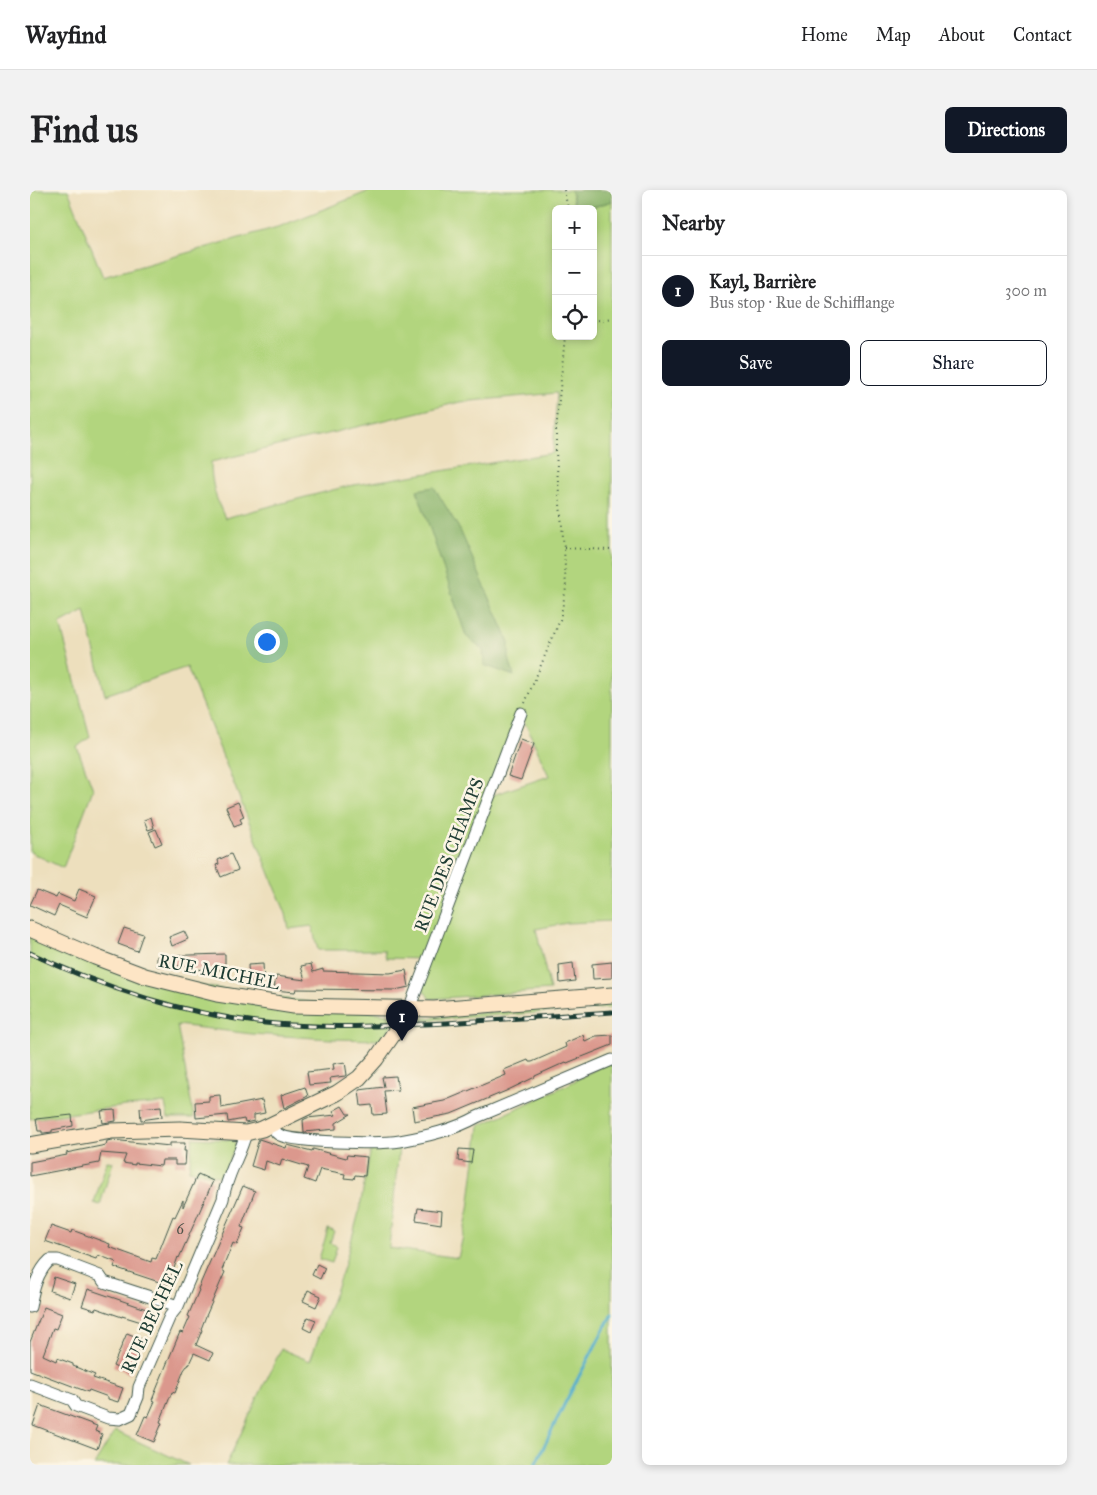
<!DOCTYPE html>
<html lang="en">
<head>
<meta charset="utf-8">
<style>
	body { margin:0; font-family:"IM FELL Great Primer",serif; background:#f2f2f2; color:#202124 }
	.controls { position:absolute; right:15px; top:15px; display:grid; overflow:hidden; border-radius:8px; box-shadow:0 2px 8px #0003 }
	.controls button { width:45px; height:45px; display:grid; place-items:center; padding:0; border:0; border-bottom:1px solid #e0e0e0; background:#fff; color:#202124; font:25px sans-serif }
	.you { position:absolute; left:236px; top:451px; width:18px; height:18px; margin:-12px; border:4px solid #fff; border-radius:50%; background:#1a73e8; box-shadow:0 0 0 8px #1a73e833 }
	.badge { display:grid; place-items:center; width:32px; height:32px; border-radius:50%; background:#111827; color:#fff; font-size:16px; font-weight:700 }
	.pin { position:absolute; translate:-50% -41px; filter:drop-shadow(0 1px 2px #0008) }
	.pin::after { content:''; position:absolute; top:26px; width:18px; height:15px; background:inherit; clip-path:polygon(0 0,100% 0,50% 100%) }
	.list { margin:0; padding:0; list-style:none }
	h2 { display:flex; justify-content:space-between; align-items:center; height:65px; margin:0; padding:0 20px; font-size:21px }
	h2 small { font-size:16px; font-weight:400; color:#757577 }
	.list li { display:grid; grid-template-columns:32px 1fr auto; gap:15px; align-items:center; box-sizing:border-box; height:70px; padding:0 20px; border-top:1px solid #e0e0e0 }
	.list b { display:block; font-size:19px; white-space:nowrap }
	.list p { margin:0; font-size:16px; white-space:nowrap; color:#757577 }
	.list em { font-size:16px; font-style:normal; color:#757577 }
	.actions { display:flex; gap:10px; padding:15px 20px }
	.actions a { flex:1; padding:11px 0; border:1px solid #111827; border-radius:8px; text-align:center; font-size:18px; color:#111827 }
	.actions .main { background:#111827; color:#fff }
	.icon { flex:none; width:28px; height:28px; fill:none; stroke:currentColor; stroke-width:2; stroke-linecap:round; stroke-linejoin:round }
	.map { position:relative; flex:none; width:582px; height:1275px; overflow:hidden; border-radius:8px }
	header { display:flex; align-items:center; gap:30px; box-sizing:border-box; height:70px; padding:0 25px; background:#fff; border-bottom:1px solid #e0e0e0 }
	header strong { font-size:24px }
	nav { display:flex; gap:28px; margin-inline-start:auto; font-size:18px }
	.intro { display:flex; align-items:center; justify-content:space-between; box-sizing:border-box; height:120px; padding:0 30px }
	h1 { margin:0; font-size:35px }
	.button { padding:12px 22px; border-radius:8px; background:#111827; color:#fff; font-size:18px; font-weight:700 }
	main { display:flex; gap:30px; padding:0 30px }
	aside { flex:1; background:#fff; border-radius:8px; box-shadow:0 2px 8px #0003 }
	.map>svg:first-child { display:block }
	.green { fill:#b2d57e; stroke:#688959; fill-rule:evenodd }
	.forest { fill:#8db66d; stroke:#567a50 }
	.lines { fill:none; stroke-linecap:round; stroke-linejoin:round }
	.stream { stroke:#4fadcd; stroke-width:3 }
	.building { fill:#db988d }
	.street-casing { stroke:#3e5549; stroke-width:13 }
	.secondary-casing { stroke:#3e5549; stroke-width:17 }
	.path { stroke:#3e5549; stroke-width:2; stroke-dasharray:1 4; stroke-linecap:butt }
	.street { stroke:#fff; stroke-width:11 }
	.secondary { stroke:#fde5c5; stroke-width:15 }
	.rail-casing { stroke:#1f3d34; stroke-width:5 }
	.rail { stroke:#fcf5e5; stroke-width:3; stroke-dasharray:9; stroke-linecap:butt }
	.labels { text-anchor:middle; stroke-width:5; stroke-linejoin:round; paint-order:stroke }
	.number-label { font-size:15px; fill:#4e544a }
	.street-label { font-size:18px; fill:#1f3d34; stroke:#fcf5e5 }
</style>
</head>
<body>
<header>
<strong>Wayfind</strong>
<nav><a>Home</a><a>Map</a><a>About</a><a>Contact</a></nav>
</header>
<div class="intro"><h1>Find us</h1><a class="button">Directions</a></div>
<main>
<div class="map">
<svg width="582" height="1275" viewBox="0 0 582 1275">
	<rect width="100%" height="100%" fill="#fcf5e5"/>
	<filter id="ink" filterUnits="userSpaceOnUse"><feTurbulence type="fractalNoise" baseFrequency=".02" numOctaves="2"/><feDisplacementMap in="SourceGraphic" scale="10" xChannelSelector="R" yChannelSelector="G"/><feConvolveMatrix kernelMatrix="1 2 1 2 8 2 1 2 1" color-interpolation-filters="sRGB"/></filter>
	<filter id="wash" filterUnits="userSpaceOnUse"><feTurbulence type="fractalNoise" baseFrequency=".0096" numOctaves="4" result="noise"/><feDisplacementMap in="SourceGraphic" scale="20" xChannelSelector="R" yChannelSelector="G"/><feGaussianBlur stdDeviation="1.12" result="paint"/><feColorMatrix in="noise" values="0 0 0 0 0 0 0 0 0 0 0 0 0 0 0 0 0 1.4 0 .05"/><feComposite in="paint" operator="in"/></filter>
	<g filter="url(#wash)">
		<rect width="100%" height="100%" fill="#eddfbd"/>
		<path class="green" d="M0 0H38L73 87 251 36 342 0H541L545 19H526V146H563V19H557L582 11V731L537 733 506 739 520 800 400 809 392 798 394 769 356 768 354 760H288L282 736 259 739 256 724 157 477 75 505 55 421 30 434 60 547 47 557 63 599 33 678 0 662ZM527 203 523 263 318 296 195 328C186 310 181 293 181 272L430 212ZM491 524 519 586 460 606Z
			M0 743 100 785 363 825 366 830 351 850 301 849 222 844 147 835 164 928H138L135 913 95 916 0 929Z
			M582 805V818L382 831 383 829 471 821Z
			M582 870V1275H196L251 1159 280 1171 314 1077 329 1022 341 958H369L359 1058 428 1068 439 1019 449 936 539 894Z
			M163 948 203 950 206 955 192 987 159 980Z
			M77 971 83 972 70 1015 64 1013Z
			M298 1039 304 1041 300 1053 307 1056 302 1073 289 1069Z
			M85 1241 159 1275H64Z"/>
		<path class="forest" d="M541 0H582V11L557 19H545Z
			M404 297 430 340 479 452V468L484 486 454 475 453 460 436 446 387 300Z"/>
		<g class="lines">
			<path class="stream" d="M505 1275 535 1213 582 1124"/>
		</g>
		<g id="blocks">
			<path class="building" d="M491 549 504 554 491 590 478 586Z
				M208 612 214 627 210 629 212 633 204 636 196 617Z
				M121 627 124 638 118 640 114 630Z
				M126 639 132 653 125 656 119 642Z
				M201 664 208 680 191 687 186 675 189 674 188 670Z
				M49 699 66 706 57 727 29 715 24 726 0 715 7 700 26 708 28 704 44 711Z
				M94 738 113 744 107 761 88 754Z
				M154 741 158 749 142 756 139 747Z
				M195 764V780H185V779L156 780V776H127V766Z
				M582 772V788L563 789 562 774Z
				M543 773 545 791 530 793 529 775Z
				M233 774 234 791 219 792 218 775Z
				M281 774 283 782 293 779V781L360 783 376 780 379 797 365 800 266 799 265 802 244 800 246 786 275 790 271 776Z
				M553 845 555 851 566 846 582 845V855L537 873 536 872 505 886V887L476 901 421 924 384 931 382 917 414 911 476 885 474 880 498 870 499 872H502L536 857 535 853Z
				M315 872 317 885 315 886 300 888 301 893 279 895 277 882 304 879 303 874Z
				M366 886 368 900 354 901 357 924 343 925 342 915 331 916 329 900 354 897 352 887Z
				M275 897 278 906 254 918 251 905Z
				M190 905 191 918 232 910 235 923 224 925V931L215 933 214 929 198 932 197 925 166 928 165 912 179 911V906Z
				M131 916 132 927 111 930 110 918Z
				M312 916 317 924H321L306 933V939L274 942 273 930 277 928 306 925 303 921Z
				M85 920 86 931 73 933 71 921Z
				M42 925 43 936 22 940V942L14 943H12V941H8L6 929Z
				M229 949 256 958 257 955 282 961 283 959 316 968 317 965 337 967 335 986 325 985 324 989 314 988 315 984 290 979 285 993 274 989 278 977 252 969 250 976 236 971 234 980 221 976Z
				M82 950 140 956V953H155L154 961H156L155 975H145V970H132L131 976 105 973V975L93 973 96 965 71 963 69 973 0 986V972L37 965 36 963 76 955 77 951Z
				M429 959 443 960 441 973 428 971Z
				M168 984 183 991 149 1068 148 1067 138 1095 84 1077 86 1072 68 1065 66 1069 15 1051 21 1036 41 1043 42 1040 80 1054 79 1057 121 1072 122 1068 126 1069 143 1026 145 1027 153 1010V1017Z
				M213 996 225 1001 211 1037 214 1038 207 1055 203 1053 192 1080 195 1082 176 1126 171 1139 172 1140 166 1155 183 1163 180 1170 164 1163 158 1176H157L154 1180 145 1203 142 1202 130 1232 132 1233 124 1252 107 1245 115 1226 118 1227 125 1211 122 1210 140 1166 150 1142 153 1143 160 1127 158 1126 169 1100 168 1099Z
				M388 1018 412 1021 411 1034 386 1030Z
				M287 1074 295 1078 290 1089 282 1085Z
				M24 1087 45 1094 40 1108 20 1101Z
				M58 1099 122 1121 118 1134 92 1126V1127L66 1118 65 1120 52 1116Z
				M278 1100 291 1106 286 1117 273 1111Z
				M14 1117 32 1124 26 1139 23 1138 13 1165 26 1171 27 1168 43 1174V1176L65 1185 63 1188 93 1198 88 1212 78 1209V1207L59 1200 58 1202 0 1180V1152Z
				M278 1127 286 1130 281 1142 273 1138Z
				M97 1143 114 1150 100 1184 83 1176Z
				M10 1215 67 1236 65 1241 72 1244 67 1259 3 1235Z"/>
		</g>
	</g>
	<g filter="url(#ink)">
		<use href="#blocks" fill-opacity="0" stroke="#3e5549" stroke-width="1"/>
		<g class="lines">
			<g class="street-casing">
				<path id="street" d="M379 819 491 523
					M244 934C244 938 245 942 248 944 259 953 354 954 370 951 397 946 424 940 447 927L582 870
					M0 1117C3 1100 7 1082 20 1070H28L70 1086 74 1092 148 1116
					M0 1194 42 1210 46 1216 78 1228 90 1229 101 1224 108 1207 109 1197 140 1126 148 1116 193 1009C196 986 210 966 216 943"/>
			</g>
			<g class="secondary-casing">
				<path id="secondary" d="M0 739 65 767 115 786 187 804 264 816 404 819 582 805
					M0 955 81 941 150 939 216 943 232 939 307 903 329 888 346 869 369 836 379 819"/>
			</g>
			<path class="path" d="M534 0 538 19
				M563 131 582 128
				M534 358 582 360
				M495 513 530 430 536 398 534 358 528 292 526 262V242L535 146"/>
			<use href="#street" class="street"/>
			<use href="#secondary" class="secondary"/>
			<g class="rail-casing">
				<path id="rail" d="M0 763C74 798 153 824 235 833 295 839 355 836 416 833 471 829 527 826 582 822"/>
			</g>
			<use href="#rail" class="rail"/>
		</g>
	</g>
	<g class="labels">
		<g class="number-label">
			<text x="150" y="1044">6</text>
		</g>
		<g class="street-label">
			<text transform="translate(419 665) rotate(-69)" y="6">RUE DES CHAMPS</text>
			<text transform="translate(189 782) rotate(11)" y="6">RUE MICHEL</text>
			<text transform="translate(122 1127) rotate(-65)" y="6">RUE BECHEL</text>
		</g>
	</g>
</svg>
<div class="controls">
<button>+</button>
<button>−</button>
<button><svg class="icon" aria-label="locate" viewBox="0 0 24 24"><circle cx="12" cy="12" r="6"/><path d="M12 2v4M12 18v4M2 12h4M18 12h4"/></svg></button>
</div>
<div class="you"></div>
<div class="pin badge" style="left:372px;top:851px">1</div>
</div>
<aside>
<h2>Nearby<small></small></h2>
<ul class="list">
<li><span class="badge">1</span><div><b>Kayl, Barrière</b><p>Bus stop · Rue de Schifflange</p></div><em>300 m</em></li>
</ul>
<div class="actions"><a class="main">Save</a><a>Share</a></div>
</aside>
</main>
</body>
</html>
